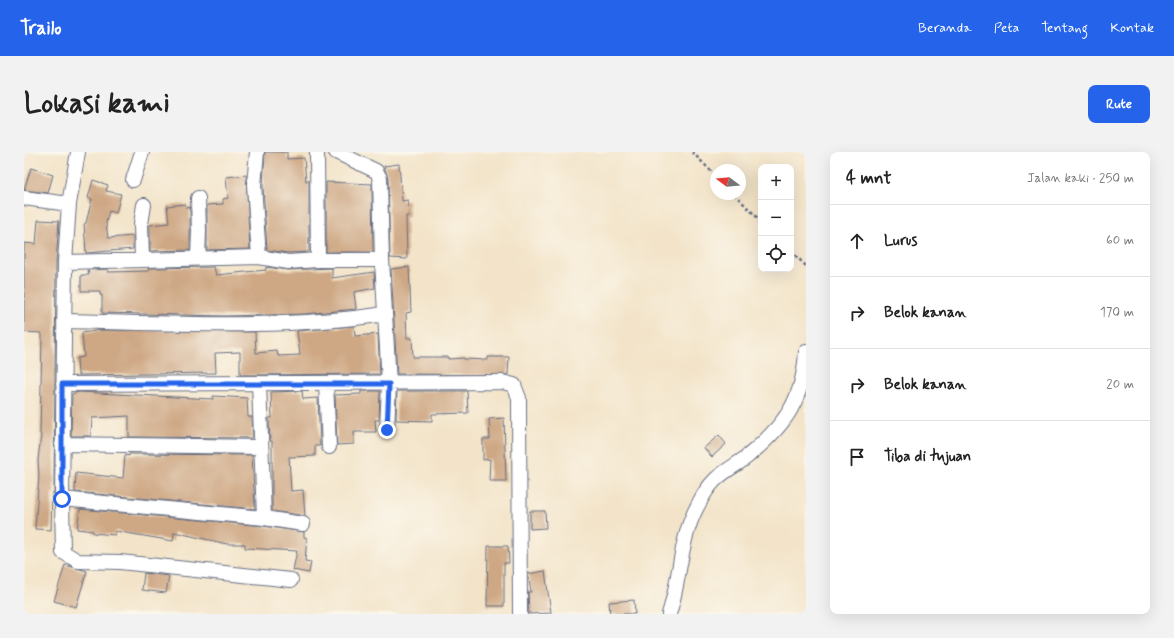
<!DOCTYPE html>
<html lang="id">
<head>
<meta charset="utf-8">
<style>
	body { margin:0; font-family:Mynerve,sans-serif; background:#f2f2f2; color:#222 }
	.controls { position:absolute; right:12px; top:12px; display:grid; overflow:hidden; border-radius:8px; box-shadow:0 4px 16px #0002 }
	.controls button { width:36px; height:36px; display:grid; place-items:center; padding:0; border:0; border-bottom:1px solid #e0e0e0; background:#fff; color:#222; font:20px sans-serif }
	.compass { position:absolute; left:686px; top:12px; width:36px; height:36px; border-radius:50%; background:#fff; box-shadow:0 4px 16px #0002; rotate:286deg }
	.stop { position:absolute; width:12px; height:12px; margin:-9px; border:3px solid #2563eb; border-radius:50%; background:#fff }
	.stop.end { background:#2563eb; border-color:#fff; box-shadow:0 1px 4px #0008 }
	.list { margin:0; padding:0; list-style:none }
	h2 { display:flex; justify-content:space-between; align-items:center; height:52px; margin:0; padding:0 16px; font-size:17px }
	h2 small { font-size:13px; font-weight:400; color:#767676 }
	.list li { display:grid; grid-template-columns:26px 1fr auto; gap:12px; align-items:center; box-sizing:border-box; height:72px; padding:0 16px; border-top:1px solid #e0e0e0 }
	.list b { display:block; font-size:15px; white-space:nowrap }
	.list em { font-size:13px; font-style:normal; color:#767676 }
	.icon { flex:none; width:22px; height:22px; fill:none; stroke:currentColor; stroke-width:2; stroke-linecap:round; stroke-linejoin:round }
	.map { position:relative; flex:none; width:782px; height:462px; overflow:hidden; border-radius:8px }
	header { display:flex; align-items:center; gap:24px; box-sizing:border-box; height:56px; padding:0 20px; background:#2563eb; color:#fff }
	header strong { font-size:19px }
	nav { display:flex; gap:22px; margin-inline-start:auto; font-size:14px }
	.intro { display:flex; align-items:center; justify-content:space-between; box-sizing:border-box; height:96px; padding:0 24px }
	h1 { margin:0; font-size:28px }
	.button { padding:10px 18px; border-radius:8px; background:#2563eb; color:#fff; font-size:14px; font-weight:700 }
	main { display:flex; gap:24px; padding:0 24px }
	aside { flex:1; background:#fff; border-radius:8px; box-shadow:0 4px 16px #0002 }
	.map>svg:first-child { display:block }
	.building { fill:#cea784 }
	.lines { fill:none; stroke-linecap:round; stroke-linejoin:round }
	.street-casing { stroke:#676e83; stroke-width:16 }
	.path { stroke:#676e83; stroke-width:2.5; stroke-dasharray:3 3; stroke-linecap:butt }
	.street { stroke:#fff; stroke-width:14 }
	.route { stroke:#2563eb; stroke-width:5 }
</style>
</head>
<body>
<header>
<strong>Trailo</strong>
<nav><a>Beranda</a><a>Peta</a><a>Tentang</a><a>Kontak</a></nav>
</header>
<div class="intro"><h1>Lokasi kami</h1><a class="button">Rute</a></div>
<main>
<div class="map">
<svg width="782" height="462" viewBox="0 0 782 462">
	<rect width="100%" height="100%" fill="#fbf7ec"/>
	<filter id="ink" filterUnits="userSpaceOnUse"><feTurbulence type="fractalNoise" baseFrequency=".025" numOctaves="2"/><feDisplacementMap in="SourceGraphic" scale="8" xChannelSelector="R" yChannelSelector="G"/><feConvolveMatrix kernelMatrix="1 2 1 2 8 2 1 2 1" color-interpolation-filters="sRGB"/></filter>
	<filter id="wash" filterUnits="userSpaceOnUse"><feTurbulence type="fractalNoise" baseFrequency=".012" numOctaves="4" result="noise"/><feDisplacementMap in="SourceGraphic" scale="16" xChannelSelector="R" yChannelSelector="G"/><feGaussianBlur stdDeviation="0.9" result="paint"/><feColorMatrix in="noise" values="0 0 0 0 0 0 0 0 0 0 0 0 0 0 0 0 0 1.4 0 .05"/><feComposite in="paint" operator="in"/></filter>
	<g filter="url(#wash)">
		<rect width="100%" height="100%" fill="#f3e4c9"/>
		<g id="blocks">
			<path class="building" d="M241 0H263V7L280 6 282 29H285V100L264 101 243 98 239 33Z
				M375 12 378 49 384 48 385 64H382L383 107 366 106 364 26 360 14Z
				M7 16 29 23 24 41 0 38Z
				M222 23 226 97 183 98V53L199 52V47L204 46 202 25Z
				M69 28 84 33 82 39 97 42 92 61 85 59 82 71 84 86 109 84V97L62 101 60 72 62 71 68 47 64 46Z
				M302 30 348 32 349 100H302Z
				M161 52 162 56 166 55V98L126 99V73L145 71 143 54Z
				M14 68 35 69 32 110 30 341H28L27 378 11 377 15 323 14 308 17 283 16 282 18 183 17 181 0 180V91L12 92Z
				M190 115 192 123 242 118V115L264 118 308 116V126L350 120 351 136 330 140 332 157 281 162 201 164 78 161V143H76V139H57V123H65L64 118 84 117V120L125 119 124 116Z
				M385 115 387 160 382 161 383 186H388L389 205H424V207L440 206V207L464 208V205H485L484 223 373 222 367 117Z
				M330 174 331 184 354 182 356 222 216 223V200L191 201 192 221 54 223 53 206 60 205 58 181 77 178 231 180 232 201 253 199 254 204 276 203 273 179Z
				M278 239 279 247 294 246 296 294H291V304L265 305 267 339 279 338 281 364 248 359V289H246L245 266H248L247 240Z
				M337 239H356L355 268H351L352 280H330V292L313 293 311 243 337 242Z
				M373 239H443L444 261 408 262V269L372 268Z
				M55 240 189 247V244L223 246 224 265H228L229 286 105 285V264L68 266 67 284H47L48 242Z
				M480 266 482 329H465L466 307 459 308V287H466L465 267Z
				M695 283 702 292 688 305 680 296Z
				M105 302 228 303 231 357 51 340 52 321 99 326 101 303 105 304Z
				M56 357 239 374 280 380V385L283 386 281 409 287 410 285 421 269 418 273 399 221 396V392H203L150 380 149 389 91 379V383L69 381V379L53 377Z
				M506 359H521L522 376 506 377Z
				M464 394H484L485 411H480V454H463Z
				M41 413 63 419 52 455 30 449Z
				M521 419 527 461 505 462 504 440H507L504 422Z
				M120 421 145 424 142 441 118 438Z
				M610 448 611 462H586L585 450Z"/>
		</g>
	</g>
	<g filter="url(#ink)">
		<use href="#blocks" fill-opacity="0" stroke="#676e83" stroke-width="1"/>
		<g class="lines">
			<g class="street-casing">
				<path id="street" d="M233 0 230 33 235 105
					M312 0 352 19 356 26 358 108 365 232 363 278
					M109 28 118 0
					M0 46 45 52 41 110 38 347 39 400 54 409 96 410 267 428
					M174 46 175 79 174 106
					M45 52 54 0
					M118 107 117 72 120 53
					M294 108H358
					M41 110 235 105 264 110 294 108 293 0
					M40 169C147 171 255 178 361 162
					M235 231 240 366
					M302 231 305 295
					M39 232 478 230 490 233 495 246 496 462
					M38 292 237 295
					M38 347 240 366 279 372
					M645 462C657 426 655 388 674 353 678 345 685 334 691 328 701 318 715 312 725 303 762 272 779 248 782 200"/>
			</g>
			<path class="path" d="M668 0 692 24
				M710 42 737 69
				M767 99 782 114"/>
			<use href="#street" class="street"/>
		</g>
	</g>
	<g class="lines" filter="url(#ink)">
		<path class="route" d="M38 347V232H365L363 278"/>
	</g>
</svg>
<div class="controls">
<button>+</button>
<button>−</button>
<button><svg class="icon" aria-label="locate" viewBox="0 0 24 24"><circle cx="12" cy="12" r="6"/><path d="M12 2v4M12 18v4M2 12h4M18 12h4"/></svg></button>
</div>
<svg class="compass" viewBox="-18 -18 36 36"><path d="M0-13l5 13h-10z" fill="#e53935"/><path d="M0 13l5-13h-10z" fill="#767676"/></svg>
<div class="stop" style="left:38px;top:347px"></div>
<div class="stop end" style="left:363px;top:278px"></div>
</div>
<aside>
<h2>4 mnt<small>Jalan kaki · 250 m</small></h2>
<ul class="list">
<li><svg class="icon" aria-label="ahead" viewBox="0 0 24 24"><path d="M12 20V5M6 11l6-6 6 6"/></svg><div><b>Lurus</b></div><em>60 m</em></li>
<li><svg class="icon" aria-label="right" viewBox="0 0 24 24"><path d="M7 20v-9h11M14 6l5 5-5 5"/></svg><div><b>Belok kanan</b></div><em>170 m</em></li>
<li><svg class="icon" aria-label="right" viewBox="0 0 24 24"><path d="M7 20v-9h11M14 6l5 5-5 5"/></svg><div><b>Belok kanan</b></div><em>20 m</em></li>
<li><svg class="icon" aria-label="arrive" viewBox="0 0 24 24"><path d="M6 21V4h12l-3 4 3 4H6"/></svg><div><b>Tiba di tujuan</b></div></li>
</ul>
</aside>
</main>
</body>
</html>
